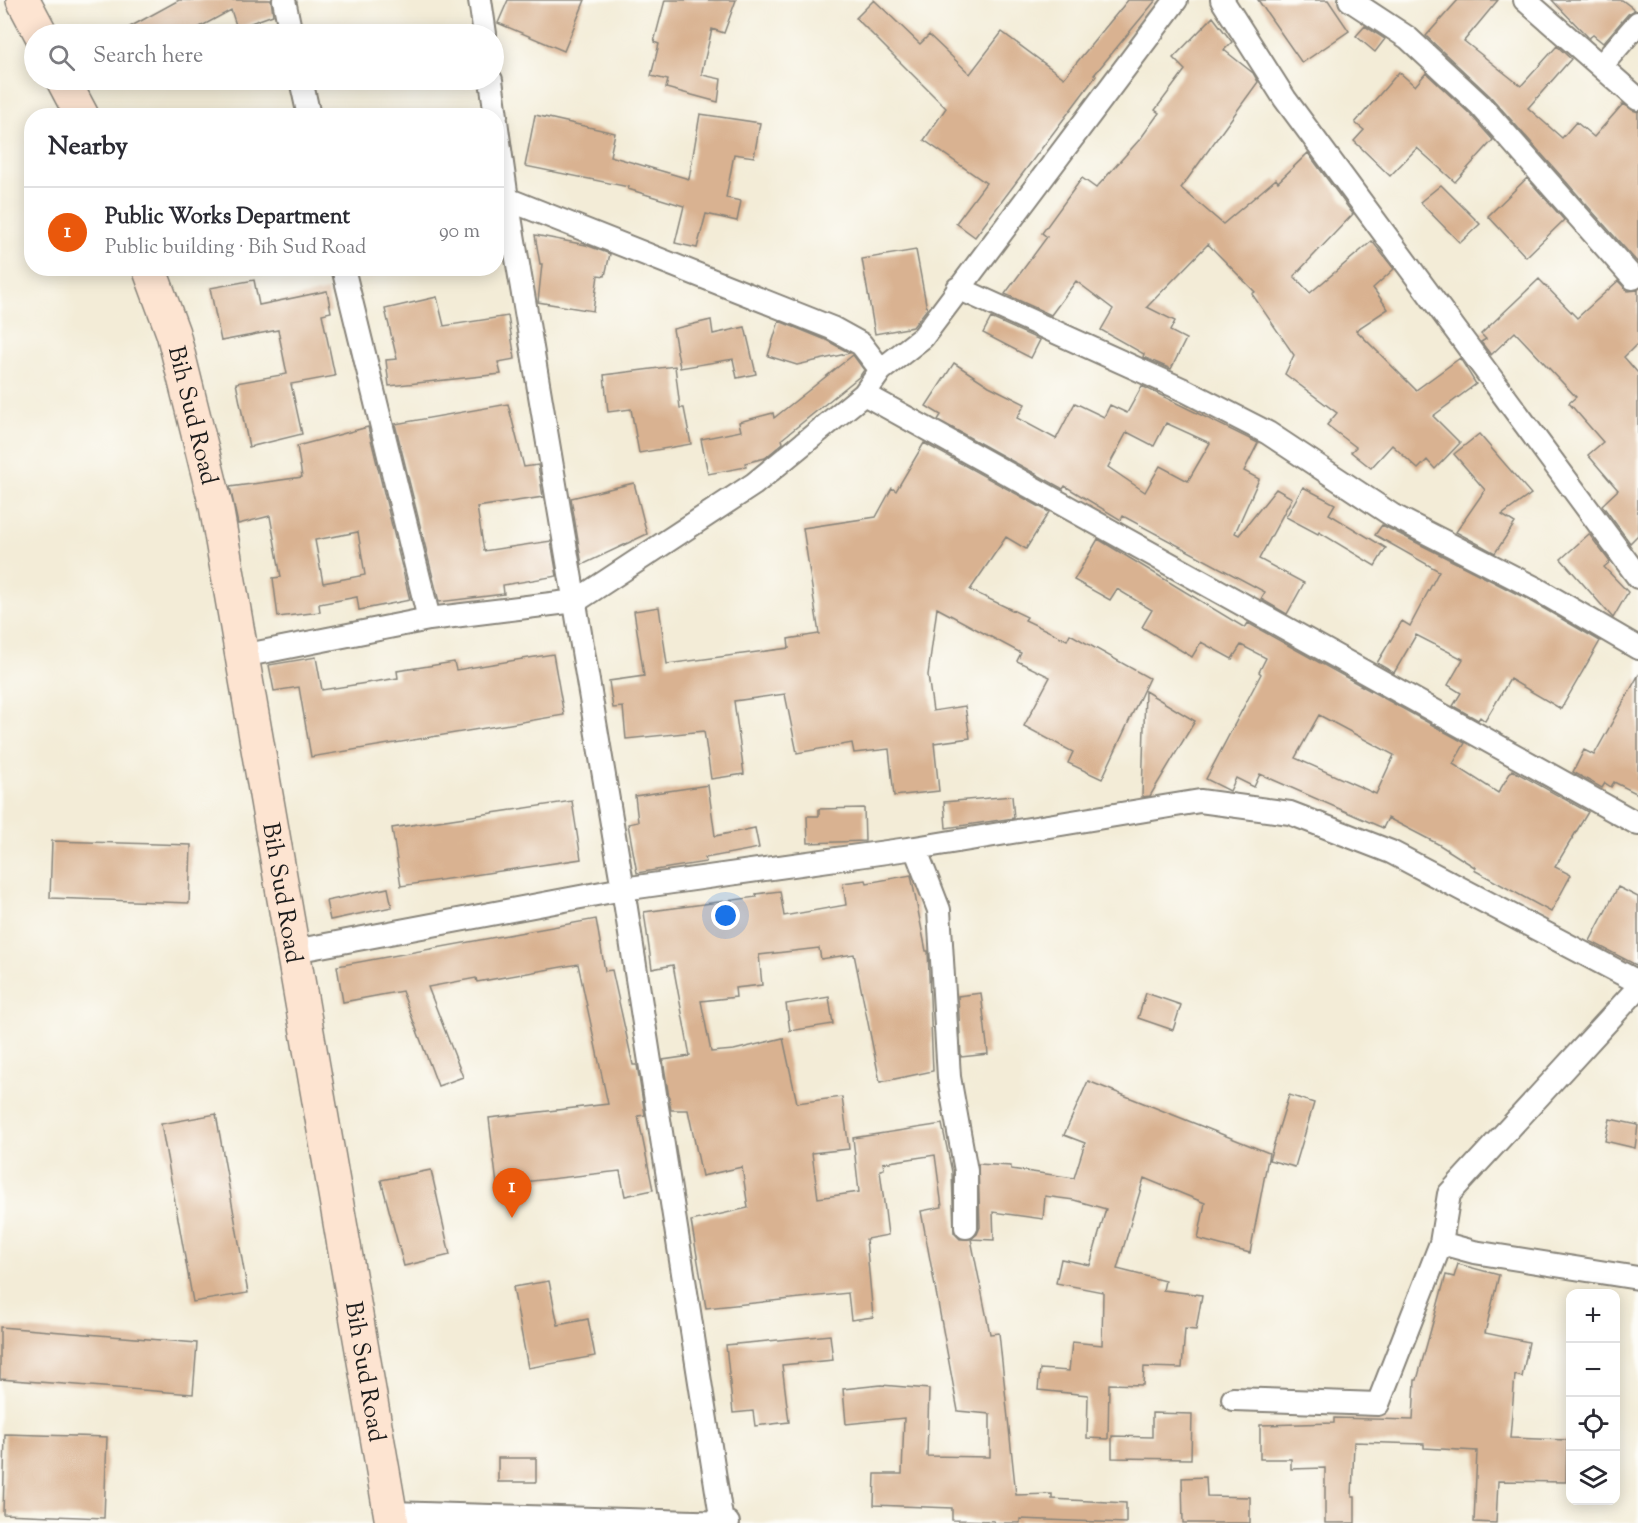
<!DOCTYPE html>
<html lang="en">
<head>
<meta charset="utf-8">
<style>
	body { margin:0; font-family:"Sorts Mill Goudy",serif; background:#f2f2f3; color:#2b2b33 }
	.controls { position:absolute; right:18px; bottom:18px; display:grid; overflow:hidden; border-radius:12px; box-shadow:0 3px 15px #0003 }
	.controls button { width:54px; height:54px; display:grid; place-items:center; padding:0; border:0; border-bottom:2px solid #e1e1e2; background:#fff; color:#2b2b33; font:30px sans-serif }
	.you { position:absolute; left:726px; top:916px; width:21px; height:21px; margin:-15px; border:4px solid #fff; border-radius:50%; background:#1a73e8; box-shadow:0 0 0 9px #1a73e833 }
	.badge { display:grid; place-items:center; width:39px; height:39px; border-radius:50%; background:#ea580c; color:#fff; font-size:20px; font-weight:700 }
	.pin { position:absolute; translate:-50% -50px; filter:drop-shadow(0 2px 3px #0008) }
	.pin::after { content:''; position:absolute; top:32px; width:21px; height:18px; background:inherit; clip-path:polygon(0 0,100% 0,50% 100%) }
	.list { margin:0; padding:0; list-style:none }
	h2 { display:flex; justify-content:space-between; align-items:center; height:78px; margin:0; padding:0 24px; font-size:26px }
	h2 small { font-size:20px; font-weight:400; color:#7c7c81 }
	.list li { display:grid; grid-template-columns:39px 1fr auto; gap:18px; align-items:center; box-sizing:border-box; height:90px; padding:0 24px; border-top:2px solid #e1e1e2 }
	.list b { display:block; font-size:22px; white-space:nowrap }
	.list p { margin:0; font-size:20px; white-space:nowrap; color:#7c7c81 }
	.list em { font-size:20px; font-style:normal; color:#7c7c81 }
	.icon { flex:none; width:33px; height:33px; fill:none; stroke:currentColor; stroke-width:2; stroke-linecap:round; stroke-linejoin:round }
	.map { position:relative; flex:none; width:1638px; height:1523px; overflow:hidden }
	.search { position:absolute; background:#fff; box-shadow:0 3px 15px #0003; left:24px; top:24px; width:480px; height:66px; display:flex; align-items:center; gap:15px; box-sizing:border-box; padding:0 21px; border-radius:33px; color:#7c7c81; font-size:22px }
	.panel { position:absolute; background:#fff; box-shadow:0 3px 15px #0003; left:24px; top:108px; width:480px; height:168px; border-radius:24px }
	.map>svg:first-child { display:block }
	.building { fill:#d9b291; fill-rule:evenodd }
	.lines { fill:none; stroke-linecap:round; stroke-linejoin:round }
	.street-casing { stroke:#88847a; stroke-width:26 }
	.secondary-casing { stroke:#88847a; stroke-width:36 }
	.street { stroke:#fff; stroke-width:22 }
	.secondary { stroke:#fde4d1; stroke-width:33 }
	.labels { text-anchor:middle; stroke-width:4.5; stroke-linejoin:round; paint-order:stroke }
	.street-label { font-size:24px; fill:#1c1c1c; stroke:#fdfcf7 }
</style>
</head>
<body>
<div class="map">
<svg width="1638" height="1523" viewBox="0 0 1638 1523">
	<rect width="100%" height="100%" fill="#fdfcf7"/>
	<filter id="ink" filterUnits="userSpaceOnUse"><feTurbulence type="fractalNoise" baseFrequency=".0167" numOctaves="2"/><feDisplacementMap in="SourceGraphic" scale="12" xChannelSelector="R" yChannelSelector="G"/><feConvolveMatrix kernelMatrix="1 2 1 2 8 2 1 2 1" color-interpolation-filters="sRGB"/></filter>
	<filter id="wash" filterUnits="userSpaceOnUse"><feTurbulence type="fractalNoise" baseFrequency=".008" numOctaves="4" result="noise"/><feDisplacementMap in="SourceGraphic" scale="24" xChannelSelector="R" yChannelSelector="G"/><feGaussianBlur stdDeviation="1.35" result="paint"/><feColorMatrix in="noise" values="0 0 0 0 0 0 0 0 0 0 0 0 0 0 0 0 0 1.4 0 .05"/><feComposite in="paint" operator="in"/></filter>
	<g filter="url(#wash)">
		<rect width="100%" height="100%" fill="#f3ecd7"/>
		<g id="blocks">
			<path class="building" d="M179 0H271L273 15 237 28 231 10 187 34H117Z
				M508 0H585L564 51 498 23Z
				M665 0H736L724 33 712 29 702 71V75L721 79 718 102 666 88 668 80 651 76 659 44 654 42Z
				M874 0 920 44 929 35 970 74 1002 32 1064 78 1128 0H1156L1094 75 1096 76 975 237 956 223 986 183 924 140 946 108 856 18Z
				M1258 0H1328L1349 31 1302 63Z
				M1458 0H1498L1464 41 1521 86 1557 46 1571 59 1528 108 1562 138 1576 122 1594 137 1623 104 1638 112V263L1490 96 1426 36Z
				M1552 0H1622L1635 10 1628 14 1603 43 1593 35 1589 38Z
				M1213 17 1232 42 1224 50 1253 73 1258 82 1181 188 1223 224 1276 179 1278 182 1308 153 1353 214 1294 276 1310 293 1372 241 1394 269 1373 288 1388 309 1356 330 1416 390 1460 358 1476 384 1433 416 1460 443 1435 469 1427 460 1418 469 1392 445 1371 468 1351 452 1356 447 1327 425 1337 413 1285 374 1294 355 1252 294 1255 292 1208 244 1147 307 1175 321 1170 331 1186 339 1171 369 1143 357 1144 354 1101 330 1113 309 1076 281 1051 315 1005 294 1047 237 1042 233 1082 178 1096 188 1141 138 1159 113 1155 110 1185 70 1173 58Z
				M1365 26 1385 39 1375 52 1356 36Z
				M1399 72 1415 86 1426 73 1470 114 1493 140 1455 182 1417 148 1390 176 1354 141 1364 130 1355 123Z
				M700 114 760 123 754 157 734 154 726 198 741 201 737 221 706 214 697 248 675 243 684 206 628 189 629 187 525 166 535 115 615 133 610 156 689 179Z
				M1527 178 1564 220 1526 257 1488 216Z
				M1441 185 1480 224 1460 243 1420 202Z
				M535 235 586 245 610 254 605 276 598 275 593 311 538 302 542 264H540Z
				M916 250 927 309 913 327 875 334 862 259Z
				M1539 279 1577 318 1618 281 1628 291 1638 290V343L1624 357 1638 373V535L1630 543 1602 505 1618 490 1588 455 1603 442 1569 403 1576 397 1515 332 1491 355 1481 342 1486 339 1481 334Z
				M254 280 259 305 327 291 331 312 322 314 335 376 291 384 302 434 249 447 236 383 287 374 278 330 221 341 210 288Z
				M437 297 444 326 508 316 515 359 498 362 501 374 389 386 386 360 397 359 385 309Z
				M991 318 1040 340 1031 358 983 333Z
				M711 320 713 334 745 327 756 374 737 378 733 359 680 368 673 329Z
				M779 321 826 340 850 353 797 365 768 356Z
				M853 355 864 370 860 376 782 439 783 443 765 458 745 463 746 467 708 474 701 439 741 431 739 422 773 413 774 418Z
				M954 363 989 386 1025 404 1017 418 1056 439 1075 403 1104 417 1110 405 1127 413 1142 386 1258 443 1244 471 1259 479 1235 533 1239 535 1276 489 1292 498 1259 559 1304 583 1287 614 1261 599 1265 592 1123 516 1121 520 1065 486 1063 489 938 420 941 415 926 406ZM1166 423 1210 443 1188 481 1160 466 1145 492 1108 467 1127 432 1154 446Z
				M675 366 680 408H684L691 444 639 453 631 409 608 412 604 375Z
				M508 404 524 467 538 465 543 497 477 507 484 551 551 541 557 576 503 585 504 594 439 602 395 424Z
				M368 427 410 600 359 610 357 597 319 604 320 612 278 617 273 578 281 577 270 516 238 524 230 487 302 477 297 446ZM358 532 365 575 323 583 315 540Z
				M1479 434 1531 494 1502 515 1515 523 1495 553 1456 532 1485 490 1454 454Z
				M924 443 1049 512 1026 549 1006 537 970 590 1027 617 1025 620 1067 640 1070 634 1149 678 1102 779 1068 763 1073 752 1024 726 1050 677 1017 661 1021 653 937 608 928 675 933 711 965 706 970 738 934 743 939 791 894 796 889 749 854 753 852 743 797 753 785 694 734 701 744 774 711 779 704 731 626 739 623 707 613 708 609 681 644 676 634 611 659 607 667 664 789 648 788 639 819 634 803 528 876 517 892 488 896 491Z
				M634 483 647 534 582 565 571 498Z
				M1303 487 1335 504 1329 514 1386 548 1375 566 1319 532 1318 534 1286 517Z
				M1382 525 1529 600 1600 641 1561 709 1510 679 1485 721 1480 717 1478 720 1453 706 1461 693 1448 685 1463 659 1416 635 1394 673 1377 663 1402 621 1410 626 1439 571 1375 535Z
				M1589 534 1610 562 1604 567 1628 592 1613 618 1561 559Z
				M1098 539 1245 628 1248 623 1465 743 1453 764 1498 793 1512 770 1588 812 1555 867 1571 875 1551 912 1474 870 1476 868 1438 844 1388 818 1383 828 1260 774 1254 787 1236 778 1230 791 1206 779 1261 674 1259 672 1266 658 1241 645 1232 659 1201 642 1192 657 1142 627 1152 610 1117 589 1110 600 1074 580ZM1319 715 1394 755 1376 794 1295 758Z
				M553 654 564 715 311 757 299 687 274 691 269 665 316 657 322 690 398 678 397 671 454 662 456 670Z
				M1638 676V794L1614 782 1611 787 1605 783 1602 788 1573 772 1584 750 1594 755Z
				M1145 691 1195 721 1150 796 1142 797Z
				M708 785 715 836 755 828 759 848 705 858 706 862 637 873 628 824 638 822 635 796Z
				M1012 796 1014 818 946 828 944 802Z
				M572 801 581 859 401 886 392 828Z
				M864 808 865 841 808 843 807 816H819V809Z
				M52 841 191 845 189 903 50 898Z
				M911 875 926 951H928L933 1071 880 1082 854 954 821 959 819 948 759 955 762 985 735 988 736 997 701 1001 711 1052 734 1050 783 1038 797 1103 842 1097 849 1149 812 1153 818 1198 859 1192 853 1138 942 1124 952 1172 954 1233 960 1239H971L990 1334 999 1333 1016 1495 1052 1494V1499L1126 1503V1523L1020 1519V1523H994V1521L952 1520V1508L874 1505 875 1474H902L904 1418 846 1424 843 1389 881 1385 929 1389 927 1456 990 1457V1414L958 1411 921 1211 942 1207 935 1155 883 1163 884 1169 880 1170 888 1235 866 1239 873 1317 851 1320 848 1293 706 1308 691 1221 748 1208 742 1167 702 1176 688 1110H671L663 1060 690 1056 673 965 652 969 644 912 757 897 756 894 780 891 784 916 846 905 843 883 866 880 867 883Z
				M1618 887 1638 897V966L1590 941Z
				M388 888 392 907 330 920 326 901Z
				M596 919 605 971 612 970 633 1065H637L645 1115 638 1116 653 1190 625 1196 620 1171 497 1185 489 1118 608 1104 578 964 477 982 476 978 428 987 463 1077 438 1086 402 991 343 1002 337 966Z
				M981 993 988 1054 961 1057 958 996Z
				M1146 993 1181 1005 1173 1030 1138 1018Z
				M829 997 833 1024 790 1031 786 1004Z
				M1088 1081 1269 1153 1250 1253 1198 1239 1205 1203 1144 1178 1117 1269 1165 1281 1163 1290 1202 1295 1196 1330 1185 1329 1182 1368 1144 1367 1143 1385 1109 1384 1108 1439 1087 1438 1088 1395 1038 1390 1040 1369 1069 1371 1072 1342 1102 1345 1103 1292 1056 1283 1061 1259 1090 1265 1106 1209 1074 1200 1045 1196 1043 1219 993 1212 994 1240 971 1239 977 1234 980 1227 978 1164 1011 1166V1169L1074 1178 1085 1143 1064 1135Z
				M1289 1095 1314 1103 1295 1167 1269 1160Z
				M216 1114 248 1293 193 1302 161 1124Z
				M1610 1119 1638 1125 1635 1148 1605 1141Z
				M431 1170 450 1255 404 1266 381 1180Z
				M1458 1264 1499 1275 1485 1333 1529 1342 1522 1377 1515 1375 1510 1438 1567 1440 1566 1482 1498 1481 1496 1523 1474 1522 1477 1451 1424 1448V1444L1354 1442 1352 1497H1355V1523H1325V1468L1291 1469V1459H1260V1425L1334 1423V1418L1413 1420 1415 1380H1417L1446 1275 1454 1277Z
				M549 1281 558 1325 588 1319 595 1356 528 1368 513 1287Z
				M0 1327 197 1343 193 1394 0 1379Z
				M830 1335 833 1360 782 1365 789 1422 755 1426 753 1411 733 1413 726 1345Z
				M1152 1413 1192 1414 1191 1459 1112 1458V1436L1152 1437Z
				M5 1434 107 1437 104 1518 3 1514Z
				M498 1458H536V1482H498Z
				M1206 1477 1207 1496 1250 1497V1523H1183L1182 1478Z"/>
		</g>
	</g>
	<g filter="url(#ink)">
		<use href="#blocks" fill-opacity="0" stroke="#88847a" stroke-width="1.5"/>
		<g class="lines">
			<g class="street-casing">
				<path id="street" d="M284 0 291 34
					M480 0 485 34
					M1222 0 1285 99 1638 577
					M1350 0 1408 38 1480 105 1633 278
					M1525 0 1638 99
					M1601 66 1638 23
					M301 80 309 116
					M491 80 496 116
					M496 121 507 199 623 889 722 1523
					M507 199 832 328 861 344 881 370
					M343 268 429 619
					M958 288 1186 391 1268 433 1392 515 1535 588 1638 648
					M864 394 1638 824
					M242 656 429 619 576 601 754 484 864 394 881 370 923 337 1176 0
					M915 848 939 910 949 1077 966 1171V1227
					M294 951 623 889 915 848 1200 801 1290 813 1391 852 1638 982
					M1638 988 1449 1194 1441 1243 1474 1252 1638 1278
					M1233 1399 1378 1404 1441 1243
					M390 1513 728 1523"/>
			</g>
			<g class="secondary-casing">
				<g id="secondary">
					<path d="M23 0 41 34"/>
					<path d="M63 80 82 116"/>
					<path id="s1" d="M149 268 173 333 216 506 392 1523"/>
				</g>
			</g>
			<use href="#street" class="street"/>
			<use href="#secondary" class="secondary"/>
		</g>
	</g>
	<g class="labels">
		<g class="street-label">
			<text dy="8" stroke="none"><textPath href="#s1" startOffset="154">Bih Sud Road</textPath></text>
			<text dy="8" stroke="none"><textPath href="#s1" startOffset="640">Bih Sud Road</textPath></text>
			<text dy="8" stroke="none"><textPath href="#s1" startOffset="1126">Bih Sud Road</textPath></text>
		</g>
	</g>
</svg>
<div class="controls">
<button>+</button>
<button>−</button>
<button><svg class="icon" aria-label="locate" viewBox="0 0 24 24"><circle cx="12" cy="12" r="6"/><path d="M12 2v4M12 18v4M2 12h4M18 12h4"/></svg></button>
<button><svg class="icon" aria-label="layers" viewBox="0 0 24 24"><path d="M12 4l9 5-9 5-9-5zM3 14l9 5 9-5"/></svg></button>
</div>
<div class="you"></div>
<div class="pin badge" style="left:512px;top:1218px">1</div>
<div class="search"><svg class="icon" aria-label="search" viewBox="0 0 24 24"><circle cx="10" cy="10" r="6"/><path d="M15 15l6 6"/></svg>Search here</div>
<section class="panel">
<h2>Nearby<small></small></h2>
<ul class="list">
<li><span class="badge">1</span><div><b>Public Works Department</b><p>Public building · Bih Sud Road</p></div><em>90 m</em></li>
</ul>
</section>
</div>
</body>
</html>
